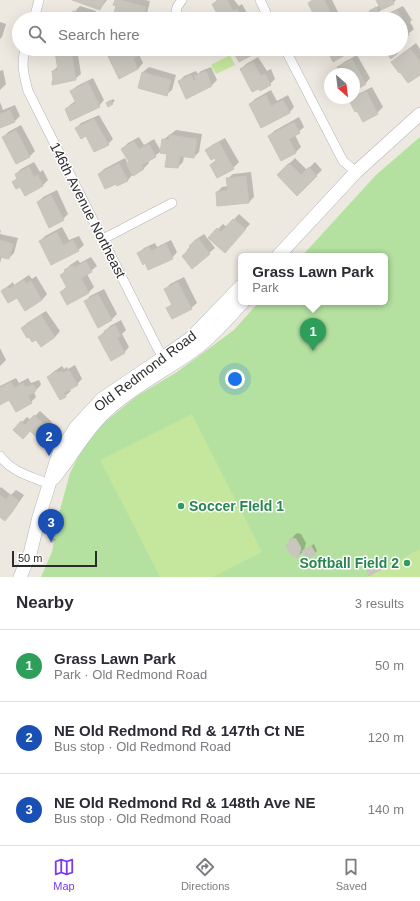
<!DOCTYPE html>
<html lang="en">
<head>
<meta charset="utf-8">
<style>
	body { margin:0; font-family:Arial,sans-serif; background:#f2f2f3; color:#2b2b33 }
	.compass { position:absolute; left:324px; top:68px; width:36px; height:36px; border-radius:50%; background:#fff; box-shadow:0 4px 16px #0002; rotate:152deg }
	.scale { position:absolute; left:12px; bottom:10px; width:85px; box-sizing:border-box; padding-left:4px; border:2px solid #2c2c2c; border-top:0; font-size:11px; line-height:14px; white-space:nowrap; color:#2c2c2c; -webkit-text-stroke:3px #fff; paint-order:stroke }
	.you { position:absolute; left:235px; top:379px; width:14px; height:14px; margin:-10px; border:3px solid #fff; border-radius:50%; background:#1a73e8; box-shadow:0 0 0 6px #1a73e833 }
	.badge { display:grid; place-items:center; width:26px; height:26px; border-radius:50%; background:#7c3aed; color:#fff; font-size:13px; font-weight:700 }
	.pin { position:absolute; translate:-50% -33px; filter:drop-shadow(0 1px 2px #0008) }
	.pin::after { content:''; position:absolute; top:21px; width:14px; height:12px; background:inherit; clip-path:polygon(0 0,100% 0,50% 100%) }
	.popup { position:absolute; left:238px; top:253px; width:150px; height:52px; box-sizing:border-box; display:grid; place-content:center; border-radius:6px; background:#fff; filter:drop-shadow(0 1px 3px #0005); font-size:13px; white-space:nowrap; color:#7c7c81 }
	.popup b { font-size:15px; color:#2b2b33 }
	.popup::after { content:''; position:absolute; left:50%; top:100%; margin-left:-8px; border:8px solid transparent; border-top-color:#fff }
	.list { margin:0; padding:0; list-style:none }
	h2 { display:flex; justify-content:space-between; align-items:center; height:52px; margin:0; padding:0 16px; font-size:17px }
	h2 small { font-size:13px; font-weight:400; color:#7c7c81 }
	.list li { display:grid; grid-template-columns:26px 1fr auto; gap:12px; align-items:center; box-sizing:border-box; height:72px; padding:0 16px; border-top:1px solid #e1e1e2 }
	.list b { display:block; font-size:15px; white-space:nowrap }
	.list p { margin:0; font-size:13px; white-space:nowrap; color:#7c7c81 }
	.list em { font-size:13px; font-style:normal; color:#7c7c81 }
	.icon { flex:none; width:22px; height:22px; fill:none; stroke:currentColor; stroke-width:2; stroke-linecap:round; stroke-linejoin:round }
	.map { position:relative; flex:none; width:420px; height:577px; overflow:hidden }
	.search { position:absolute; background:#fff; box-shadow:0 4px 16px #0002; left:12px; right:12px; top:12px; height:44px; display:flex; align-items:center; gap:10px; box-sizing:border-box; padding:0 14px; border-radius:22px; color:#7c7c81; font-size:15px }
	.sheet { height:268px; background:#fff }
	nav { display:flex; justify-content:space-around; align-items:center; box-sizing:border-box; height:56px; border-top:1px solid #e1e1e2; background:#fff; font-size:11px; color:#7c7c81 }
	nav a { display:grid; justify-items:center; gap:2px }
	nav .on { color:#7c3aed }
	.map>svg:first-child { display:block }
	.green { fill:#b4e0a0 }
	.pitch { fill:#c5e69d }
	.shadow { fill:#0003 }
	.building { fill:#c9c6be; stroke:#c9c4b9 }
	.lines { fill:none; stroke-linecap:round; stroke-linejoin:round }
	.minor-casing { stroke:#b3b5bf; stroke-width:10 }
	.secondary-casing { stroke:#b3b5bf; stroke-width:14 }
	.minor { stroke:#fff; stroke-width:9 }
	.secondary { stroke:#fff; stroke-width:13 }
	.leisure-dot { fill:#2e9e5b; stroke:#fff; stroke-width:1.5 }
	.labels { text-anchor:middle; stroke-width:3; stroke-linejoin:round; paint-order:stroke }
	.street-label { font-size:14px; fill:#2c2c2c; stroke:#fff }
	.leisure-label { font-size:14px; font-weight:bold; fill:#27864d; stroke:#fff; text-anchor:start }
</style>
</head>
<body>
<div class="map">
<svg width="420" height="577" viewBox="0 0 420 577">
	<rect width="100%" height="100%" fill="#ede8e0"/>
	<path class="green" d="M420 137V577H41L52 552 60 510 70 473 81 451 95 430 137 396 177 372 234 330 259 302H385V256H302L376 175Z"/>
	<path class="pitch" d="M230 55 235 65 216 74 211 65Z
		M192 414 262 552 213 577H160L100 460Z
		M420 549V577H367Z"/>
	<path class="shadow" d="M75 0H107L100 9Z
		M116 0H145L150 1 147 13 142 19H120L121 14Z
		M217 0H234L239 6 242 4 248 15 244 19H221L213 4Z
		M312 0H332L339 14 335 19H317L309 3Z
		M377 0H396L393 3 381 9V10L379 12 372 16 370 11 380 5Z
		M80 6 96 11 94 19H72L74 12Z
		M403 6 412 20 410 22 414 29 408 34 401 38V19H386L385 17 391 12Z
		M63 17 70 19H61Z
		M0 22 6 24 2 37 0 39Z
		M416 43 420 49V74L392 62Z
		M59 49H77L81 74 75 79 53 71 58 66 56 52Z
		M113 49H146L139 54 143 63 138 69 108 54Z
		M357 55 370 78 365 84 354 90V74H342L339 67 344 62Z
		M258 57 267 71 271 69 275 79 270 84 259 87 241 69 246 64Z
		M149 67 176 75 172 90 166 95 139 87 143 72Z
		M211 67 217 80 212 85 186 97 179 82 184 76 196 71 198 74 201 71Z
		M3 70 6 84 0 90V71Z
		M93 78 104 100 99 106 66 109 71 104 76 101 71 91 77 86Z
		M372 87 383 107 377 113 357 109 353 100 358 94Z
		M271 90 277 101 288 95 294 107 289 113 250 104 255 99Z
		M113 99 115 101 112 103H107Z
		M0 102 3 110 15 105 20 116 14 122 0 127Z
		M99 115 113 139 108 144 86 135 76 128 81 123Z
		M299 117 304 127 295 135 301 147 296 152 282 159 269 136 274 131Z
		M21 125 35 151 30 156 17 163 3 138 8 132Z
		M176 130 202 134 199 152 194 157 184 156 183 162 178 167 168 153 163 140Z
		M139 137 144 145 154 139 161 151 155 156 148 161 149 163 144 168 133 174 128 180 118 185 116 182 99 174 104 169 125 158 128 164 130 162 122 149 128 143Z
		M225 138 239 162 233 168 217 177 211 165 217 159 206 150 212 145Z
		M295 158 307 170 315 162 322 170 297 194 278 175Z
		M34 162 40 172 43 170 48 180 43 185 25 194 21 186 13 182 18 178 16 174 21 169Z
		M251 172 254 197 249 202 217 192 222 187 228 186 227 179 233 174Z
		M57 190 68 214 63 219 38 202 43 197Z
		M239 214 250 224 230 246 218 229 223 224 227 227Z
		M62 227 69 240 79 236 84 245 78 250 40 241 45 236Z
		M0 230H1L0 234 18 238 14 253 9 258 2 256 0 263Z
		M204 234 215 248 192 267 183 256 195 240Z
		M171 240 177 252 172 258 139 253 144 248 155 243 157 247Z
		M91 257 97 266 87 274 94 287 89 292 68 304 61 292 67 286 61 276 70 265 78 260 80 263Z
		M29 275 32 279 36 276 47 294 42 300 18 296 2 291 13 282 14 285Z
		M184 277 197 303 191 308H167L172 304 165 290 170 284Z
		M104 289 117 314 112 319 85 302 90 296Z
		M46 311 60 331 55 337 41 346 37 338 22 329 27 323Z
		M121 320 126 330 122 334 129 347 124 353 99 337 110 326Z
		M0 348 6 360 0 366Z
		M75 365 82 379 77 384 69 389 71 391 65 396 48 377 53 372 62 366 64 369 67 367 68 369Z
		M16 378 19 383 28 378 31 383 39 380 41 384 40 386 34 392 36 397 31 402 9 399 0 404V386Z
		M40 411 52 422 43 432 30 430 22 422 27 417 31 420Z
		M1 487 11 495 16 490 24 495 11 514 5 520 0 516V488Z
		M297 533 301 534 306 543 304 550 314 544 317 551 315 553 304 551 298 556 288 545 290 543 291 539Z
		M53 538 56 539 52 543 50 542Z
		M385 561 387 564 384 567 368 571Z"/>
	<path class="building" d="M72 0H105L104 1 100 10Z
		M115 0H120L146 7 142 19H119L120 15 114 13 116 6 113 5Z
		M220 0H227L233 11 237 9 242 19H220L212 4Z
		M313 0H324L334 19H316L308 3Z
		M376 0H392L394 4 381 10Z
		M376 7 379 13 372 17 369 11Z
		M397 10 407 26 405 27 409 35 401 39V19H385L384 17Z
		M73 11 92 16 91 19H71Z
		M410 48 419 61 420 60V75L408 83 400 72 399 73 391 62Z
		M71 49 76 80 52 85V82L53 80 52 71 58 70 55 52Z
		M117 49H142L143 53 133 58 138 69 119 79 107 54Z
		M232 49H257L258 52 239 62Z
		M327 49H350L344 53 345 55 333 62Z
		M396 49 398 53 391 59 388 55Z
		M352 59 366 84 354 91V74H341L337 67Z
		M253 62 261 76 265 74 271 85 260 91 259 89 252 92 240 69Z
		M206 71 212 86 186 99 178 81 191 75 194 81 196 80 194 76Z
		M142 72 171 80 167 96 138 88Z
		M88 82 100 107 70 121 65 109 76 103 70 91Z
		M366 91 378 114 363 122 357 111 355 112 350 102 352 101 351 99Z
		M266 95 271 106 283 100 290 113 261 128 249 104Z
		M111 100 113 104 108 107 106 103Z
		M10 110 15 122 0 128V114Z
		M94 119 109 145 94 152 86 136 81 139 75 128Z
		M294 122 300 133 289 139 296 153 281 161 268 136Z
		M16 130 30 157 16 164 2 137Z
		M169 135 197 139 194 158 180 156 178 168 165 167 167 154 160 153 162 139 169 140Z
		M134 141 139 149 149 144 156 157 142 165 144 169 133 176 126 164 129 162 121 149Z
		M219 142 234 169 217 178 210 165 216 161 215 158 211 160 205 150Z
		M119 163 128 181 117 186 116 184 105 189 98 174Z
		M289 163 301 175 309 167 317 176 297 196 277 175Z
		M29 167 34 177 38 175 43 186 25 196 20 187 16 189 12 182 17 179 15 174Z
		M246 176 249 203 217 206 216 192 228 190 226 178Z
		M51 195 64 220 49 228 37 202Z
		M233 219 246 229 225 253 208 238 217 228 221 232Z
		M57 232 63 245 73 240 79 251 51 265 39 241Z
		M198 238 210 254 192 269 182 256 188 251 187 250 190 247 189 246Z
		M0 240 13 244 9 259 0 257Z
		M166 244 173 259 148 270 145 263 143 265 137 253 149 247 151 251Z
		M86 261 92 272 81 278 89 293 67 305 60 292 67 288 60 275 65 272 64 270 73 265 74 268Z
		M24 280 26 284 31 281 42 300 25 311 17 298 8 303 1 291 7 287 9 289Z
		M178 282 192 309 172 319 166 308 172 305 164 289Z
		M98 294 112 320 98 328 84 301Z
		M41 315 55 337 41 347 36 340 32 342 29 337 27 338 21 328Z
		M115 325 121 336 117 338 125 353 111 361 98 337 105 333 104 331Z
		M69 370 78 385 64 393 66 397 60 400 47 377 57 371 58 373 62 371 63 373Z
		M11 382 14 388 23 383 25 387 31 385H34L36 389 35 392 28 396 32 403 16 412 9 400 0 405V388Z
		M34 415 48 428 38 439 30 431 23 439 13 430 21 421 25 425Z
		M10 494 19 501 5 521 0 517V495L6 500Z
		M290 538 296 539 301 548 298 558 291 555 286 545 289 544Z
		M311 546 316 554 307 559 302 551Z
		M383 563 385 567 369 576 367 571Z"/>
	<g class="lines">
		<g class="minor-casing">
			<path id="minor" d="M260 0 269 19
				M34 19 39 0
				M175 19 177 7 182 0
				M25 49C21 64 24 76 28 91L158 349 167 361
				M285 49 343 161 356 172
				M103 239 172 203
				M0 456C13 473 30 476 49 484"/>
		</g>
		<g class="secondary-casing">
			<path id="secondary" d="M278 256 356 172 420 114
				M54 478C73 455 87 427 111 407 137 384 170 368 198 347 215 334 229 317 243 302
				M20 577 30 554 39 517 57 459 59 453 76 427 102 399 164 357 192 337 241 286"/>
		</g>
		<use href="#minor" class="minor"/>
		<use href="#secondary" class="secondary"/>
	</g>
	<g class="leisure-dot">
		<circle cx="181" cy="506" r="4"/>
		<circle cx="407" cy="563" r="4"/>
	</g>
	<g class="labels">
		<g class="street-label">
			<text transform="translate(88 210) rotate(63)" y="5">146th Avenue Northeast</text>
			<text transform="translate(145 371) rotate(-37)" y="5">Old Redmond Road</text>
		</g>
		<g class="leisure-label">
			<text x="189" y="511">Soccer FIeld 1</text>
			<text x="399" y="568" text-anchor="end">Softball Field 2</text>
		</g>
	</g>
</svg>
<svg class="compass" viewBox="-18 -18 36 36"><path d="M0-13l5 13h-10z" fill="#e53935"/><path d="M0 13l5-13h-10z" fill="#7c7c81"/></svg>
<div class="scale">50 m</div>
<div class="you"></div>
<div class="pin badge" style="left:313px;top:351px;background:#2e9e5b">1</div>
<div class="popup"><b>Grass Lawn Park</b>Park</div>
<div class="pin badge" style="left:49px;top:456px;background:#1a4fb4">2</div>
<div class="pin badge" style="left:51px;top:542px;background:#1a4fb4">3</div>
<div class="search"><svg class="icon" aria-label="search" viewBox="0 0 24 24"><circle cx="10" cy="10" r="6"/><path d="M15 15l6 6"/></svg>Search here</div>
</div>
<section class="sheet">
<h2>Nearby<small>3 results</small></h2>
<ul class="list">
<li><span class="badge" style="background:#2e9e5b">1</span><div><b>Grass Lawn Park</b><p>Park · Old Redmond Road</p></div><em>50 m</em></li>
<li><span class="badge" style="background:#1a4fb4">2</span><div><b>NE Old Redmond Rd &amp; 147th Ct NE</b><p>Bus stop · Old Redmond Road</p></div><em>120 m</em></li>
<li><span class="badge" style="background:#1a4fb4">3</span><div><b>NE Old Redmond Rd &amp; 148th Ave NE</b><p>Bus stop · Old Redmond Road</p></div><em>140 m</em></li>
</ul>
</section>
<nav>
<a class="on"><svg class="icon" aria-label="map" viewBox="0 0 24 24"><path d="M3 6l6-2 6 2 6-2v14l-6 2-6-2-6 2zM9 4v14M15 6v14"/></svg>Map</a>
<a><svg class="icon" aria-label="directions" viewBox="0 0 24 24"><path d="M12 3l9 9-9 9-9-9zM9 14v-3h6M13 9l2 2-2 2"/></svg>Directions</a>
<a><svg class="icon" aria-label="saved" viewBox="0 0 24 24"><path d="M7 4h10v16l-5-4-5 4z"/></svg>Saved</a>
</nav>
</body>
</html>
